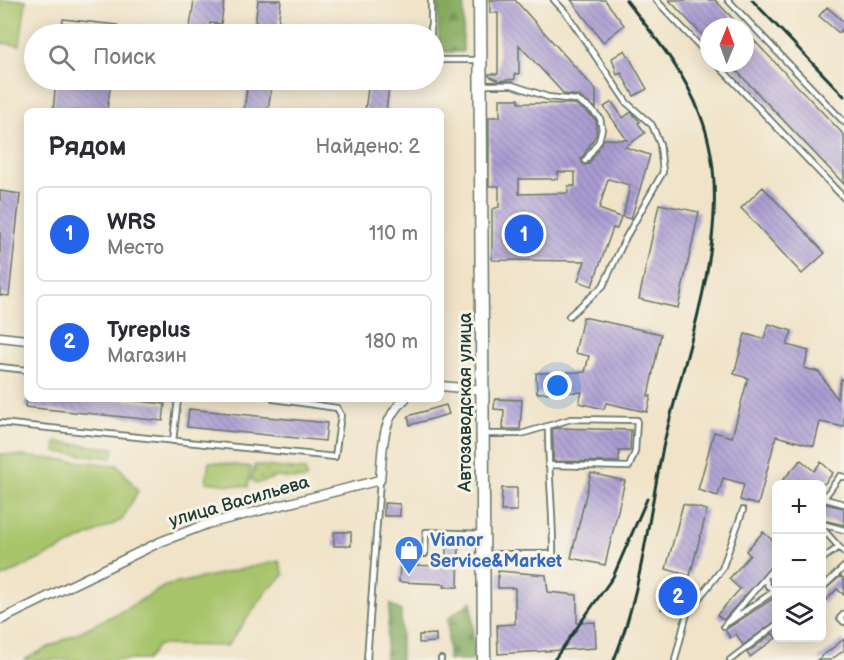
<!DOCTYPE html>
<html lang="ru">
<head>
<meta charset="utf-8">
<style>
	body { margin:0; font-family:"Balsamiq Sans",sans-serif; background:#f7f7f7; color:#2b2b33 }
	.controls { position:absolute; right:18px; bottom:18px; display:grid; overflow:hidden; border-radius:9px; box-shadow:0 3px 15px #0003 }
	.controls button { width:54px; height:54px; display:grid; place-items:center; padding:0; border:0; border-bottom:2px solid #e1e1e2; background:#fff; color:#2b2b33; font:30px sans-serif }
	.compass { position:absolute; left:700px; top:18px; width:54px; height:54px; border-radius:50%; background:#fff; box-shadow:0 3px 15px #0003; rotate:1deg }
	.you { position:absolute; left:558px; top:386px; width:21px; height:21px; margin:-15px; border:4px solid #fff; border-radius:50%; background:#1a73e8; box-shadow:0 0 0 9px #1a73e833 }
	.badge { display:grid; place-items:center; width:39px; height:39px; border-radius:50%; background:#2563eb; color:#fff; font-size:20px; font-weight:700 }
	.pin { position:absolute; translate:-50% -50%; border:3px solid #fff; box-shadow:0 2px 6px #0006 }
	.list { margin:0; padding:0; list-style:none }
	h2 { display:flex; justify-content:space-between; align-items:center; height:78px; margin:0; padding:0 24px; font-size:26px }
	h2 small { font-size:20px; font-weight:400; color:#7c7c81 }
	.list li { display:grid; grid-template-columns:39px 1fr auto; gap:18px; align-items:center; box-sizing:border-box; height:96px; margin:0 12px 12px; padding:0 12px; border:2px solid #e1e1e2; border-radius:9px }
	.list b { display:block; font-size:22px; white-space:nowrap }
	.list p { margin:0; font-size:20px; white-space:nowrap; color:#7c7c81 }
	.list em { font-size:20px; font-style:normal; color:#7c7c81 }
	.icon { flex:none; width:33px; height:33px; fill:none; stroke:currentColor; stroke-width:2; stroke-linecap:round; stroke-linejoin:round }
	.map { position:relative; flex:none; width:844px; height:660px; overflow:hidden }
	.search { position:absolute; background:#fff; box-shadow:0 3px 15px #0003; left:24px; top:24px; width:420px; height:66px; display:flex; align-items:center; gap:15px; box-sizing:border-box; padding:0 21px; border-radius:33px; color:#7c7c81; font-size:22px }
	.panel { position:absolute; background:#fff; box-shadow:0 3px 15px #0003; left:24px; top:108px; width:420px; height:294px; border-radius:9px }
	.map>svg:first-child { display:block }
	.grass { fill:#a7c46b; stroke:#638050; stroke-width:1.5 }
	.forest { fill:url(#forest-firs); stroke:#52744a; stroke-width:1.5 }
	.park { fill:url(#park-dots); stroke:#638050; stroke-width:1.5 }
	.building { fill:url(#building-back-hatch); fill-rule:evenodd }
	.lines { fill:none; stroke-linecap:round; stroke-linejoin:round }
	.lane-casing { stroke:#687768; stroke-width:8 }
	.street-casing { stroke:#687768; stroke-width:11 }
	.secondary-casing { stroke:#687768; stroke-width:15 }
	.lane { stroke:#fff; stroke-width:4.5 }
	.street { stroke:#fff; stroke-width:8 }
	.secondary { stroke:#fff; stroke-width:12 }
	.rail { stroke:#1f3d34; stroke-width:3 }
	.labels { text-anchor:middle; stroke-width:6; stroke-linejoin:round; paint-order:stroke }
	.street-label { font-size:18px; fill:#1f3d34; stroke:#f7f3e8 }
	.shop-label { font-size:18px; font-weight:bold; fill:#366cbe; stroke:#f7f3e8; text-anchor:start }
</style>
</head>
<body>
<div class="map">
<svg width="844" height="660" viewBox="0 0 844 660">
	<defs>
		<pattern id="forest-firs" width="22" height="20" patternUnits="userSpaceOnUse" patternTransform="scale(1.5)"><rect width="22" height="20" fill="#85aa5f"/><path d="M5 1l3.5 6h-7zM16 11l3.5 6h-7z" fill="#6c8c4f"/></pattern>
		<pattern id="park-dots" width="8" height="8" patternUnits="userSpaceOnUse" patternTransform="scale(1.5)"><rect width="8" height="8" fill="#a7c46b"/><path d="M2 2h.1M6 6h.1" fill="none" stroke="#87a059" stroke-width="1.8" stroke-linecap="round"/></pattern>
		<pattern id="building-back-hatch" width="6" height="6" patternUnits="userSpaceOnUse" patternTransform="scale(1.5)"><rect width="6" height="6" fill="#aa9cd3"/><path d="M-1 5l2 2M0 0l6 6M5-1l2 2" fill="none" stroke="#8a80ac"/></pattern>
	</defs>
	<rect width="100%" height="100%" fill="#f7f3e8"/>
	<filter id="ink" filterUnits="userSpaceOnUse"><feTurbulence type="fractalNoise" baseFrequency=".0167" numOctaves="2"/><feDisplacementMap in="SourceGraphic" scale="12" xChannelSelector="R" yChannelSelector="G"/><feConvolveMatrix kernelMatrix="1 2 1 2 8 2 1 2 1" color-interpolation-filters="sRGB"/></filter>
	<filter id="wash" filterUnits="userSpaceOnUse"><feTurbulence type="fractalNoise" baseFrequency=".008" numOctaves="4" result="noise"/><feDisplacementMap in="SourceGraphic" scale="24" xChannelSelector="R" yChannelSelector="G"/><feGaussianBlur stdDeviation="1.35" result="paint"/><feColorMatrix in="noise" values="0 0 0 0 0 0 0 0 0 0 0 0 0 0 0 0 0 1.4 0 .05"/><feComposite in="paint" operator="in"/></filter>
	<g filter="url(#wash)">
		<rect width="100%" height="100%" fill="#f0e3c8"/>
		<path class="grass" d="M0 0H26L20 45 0 43Z
			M0 454 118 465 138 491 122 520 0 578Z
			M209 462 251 467 248 487 206 482Z
			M279 561 284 575 267 591 227 646 158 645 147 660H23L126 609 165 586Z"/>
		<path class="forest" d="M437 0H464L463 52H439Z
			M472 601 474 660H448V618Z
			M390 604 401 611V660H385Z"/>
		<path class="park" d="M56 442 114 448 112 458 55 452Z
			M255 465 305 470 307 477 303 480 277 477 256 484 251 479Z"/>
		<g id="blocks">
			<path class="building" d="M194 0 224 2 221 24 210 23 209 34H189Z
				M258 0H281L277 34H254Z
				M490 0H515L596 90V108L578 96 564 94 519 45V74H515V79L499 81 489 76V74H498V13H490Z
				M571 0H605L624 25 603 42Z
				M669 0H715L741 27H709V42Z
				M827 7 844 22V27L839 33 819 16Z
				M63 19 117 25 116 34H61Z
				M745 31 844 135V184L729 63H745Z
				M625 50 647 89 634 96 621 73 617 75 612 58Z
				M56 80H111L107 111H53Z
				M248 80H272L268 111H244Z
				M369 80H390L386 111H365Z
				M500 99H519V103L575 104 588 113 596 120V135L581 159 584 165 589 164 604 139 627 140 604 107 612 102 623 118 631 112 640 122 638 123 645 133 625 147 650 155 631 219 623 217 630 185 608 179 599 209 621 217 617 229 613 228 592 286 578 281 585 261 492 260V209L499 207V186H489V117H500ZM558 172H575V186H568V193L519 194V179H558Z
				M763 187 825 253 802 274 741 208Z
				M0 191 20 194 9 296 0 295Z
				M659 204 699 212 678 308 639 299Z
				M583 317 661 334 648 396H651L647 412 606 403 604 409 579 403 582 392 537 393 536 373 585 372 589 356 575 353Z
				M769 324 792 331 787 345 809 351 804 368 819 372 837 399 841 379 844 380V427L820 422 814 446 776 436 758 505 740 500 744 484 723 478 718 496 698 490 714 432 732 437 748 378 734 374 745 334 764 339Z
				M26 399H119L165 404 163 421 25 407Z
				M495 399 522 400 520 429H503L504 410 494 409Z
				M446 405 449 414 410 425 408 416Z
				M189 409 327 423 325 441 187 427Z
				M556 428 631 430 630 451H619V462L553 461V429Z
				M801 460 814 471 821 462 833 473 824 484H779Z
				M591 473 625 481 605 565 571 558Z
				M502 488H517V511H501Z
				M384 503 400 504V516H384Z
				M683 504 707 510 690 576 666 569Z
				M826 504 844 508V525L822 520Z
				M334 532H351V546H334Z
				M763 532 777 544V561L723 620 717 615 740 589 729 579 750 555 746 551Z
				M446 542H459L458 587H444L445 584 399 582 400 565 446 566Z
				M498 571 546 575 548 592 577 595V623L595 622 596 648 498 654 497 625 515 624V588H498Z
				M841 576 844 580V595L837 589 822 604V592Z
				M667 585 682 589 675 613 661 609Z
				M777 596V620L743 645 736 634 730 638 725 630Z
				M773 633 776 638 750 657 747 653Z
				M436 634V642L419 643V635Z
				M844 639V650L831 660H817Z"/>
		</g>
	</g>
	<g filter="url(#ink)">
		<use href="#blocks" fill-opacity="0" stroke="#687768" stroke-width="1.5"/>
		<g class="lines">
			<g class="lane-casing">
				<path id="lane" d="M431 0V34
					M554 0 567 14 627 103 652 125 660 144 663 172 626 237 603 286 569 316
					M656 0 709 56
					M728 0 844 122
					M434 60H478
					M716 63 844 198
					M481 85H512L548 97 576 100 591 109 600 118 602 129 599 141 585 161
					M0 367 27 370
					M0 423 335 457 341 415 337 408 274 399
					M548 427C548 473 554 517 553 563
					M483 434H521L571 419 637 420 635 452 629 467 548 465
					M173 441 178 399
					M822 498 844 504
					M822 501 840 476 844 477
					M822 524 844 530
					M822 528 839 547
					M425 554 426 532 482 534
					M484 554H553
					M822 559 839 547 844 552
					M765 578 768 586 776 590
					M822 588 844 567
					M844 614 840 618 844 622
					M729 622 776 590
					M724 626 776 565
					M367 660 380 480
					M441 660V659
					M675 660 687 613 722 569 743 510
					M730 660 776 625"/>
			</g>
			<g class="street-casing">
				<path id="street" d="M0 337 27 340
					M441 386 483 390
					M0 620 160 542 207 524 380 480C383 451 380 419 405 399"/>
			</g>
			<g class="secondary-casing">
				<path id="secondary" d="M480 0 484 660"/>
			</g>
			<use href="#lane" class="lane"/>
			<use href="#street" class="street"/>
			<use href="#secondary" class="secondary"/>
			<path class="rail" d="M752 0 844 96
				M554 660 613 577 647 499
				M614 660C642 591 648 516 664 443 687 343 740 215 700 114 684 71 654 36 626 0"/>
		</g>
	</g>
	<defs>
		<g id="shop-pin" transform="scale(1.5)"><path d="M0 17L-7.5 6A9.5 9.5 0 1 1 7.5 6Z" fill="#3f7fe0" stroke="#f7f3e8"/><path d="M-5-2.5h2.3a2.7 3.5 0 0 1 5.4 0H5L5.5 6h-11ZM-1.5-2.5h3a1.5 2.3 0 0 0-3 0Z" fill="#fff"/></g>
	</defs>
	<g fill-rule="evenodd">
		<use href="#shop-pin" x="409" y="550"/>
	</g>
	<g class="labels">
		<g class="street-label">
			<text transform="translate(465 402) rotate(-90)" y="6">Автозаводская улица</text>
			<text transform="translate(239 501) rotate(-16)" y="6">улица Васильева</text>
		</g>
		<g class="shop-label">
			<text x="430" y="546">Vianor<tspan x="430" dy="21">Service&amp;Market</tspan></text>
		</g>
	</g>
</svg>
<div class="controls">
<button>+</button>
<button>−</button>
<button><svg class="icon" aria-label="layers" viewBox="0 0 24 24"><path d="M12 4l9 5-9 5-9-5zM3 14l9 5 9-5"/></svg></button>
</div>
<svg class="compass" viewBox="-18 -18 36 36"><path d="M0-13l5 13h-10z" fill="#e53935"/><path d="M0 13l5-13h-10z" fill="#7c7c81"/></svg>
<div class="you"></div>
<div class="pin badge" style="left:524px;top:234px">1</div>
<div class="pin badge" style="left:678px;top:596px">2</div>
<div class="search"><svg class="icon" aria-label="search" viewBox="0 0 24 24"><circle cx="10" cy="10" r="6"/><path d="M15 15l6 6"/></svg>Поиск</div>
<section class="panel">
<h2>Рядом<small>Найдено: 2</small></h2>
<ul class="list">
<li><span class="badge">1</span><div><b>WRS</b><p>Место</p></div><em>110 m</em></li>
<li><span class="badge">2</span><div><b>Tyreplus</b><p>Магазин</p></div><em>180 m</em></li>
</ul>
</section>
</div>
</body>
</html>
